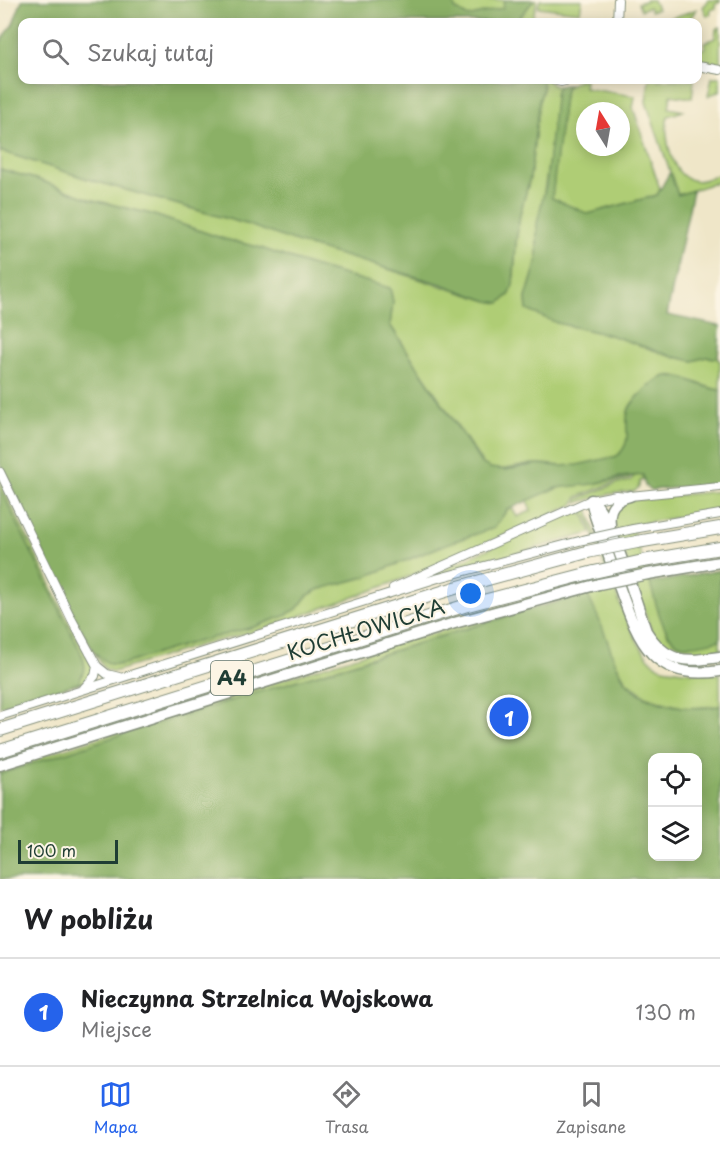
<!DOCTYPE html>
<html lang="pl">
<head>
<meta charset="utf-8">
<style>
	body { margin:0; font-family:"Playpen Sans",sans-serif; background:#f6f6f6; color:#202124 }
	.controls { position:absolute; right:18px; bottom:18px; display:grid; overflow:hidden; border-radius:12px; box-shadow:0 3px 15px #0003 }
	.controls button { width:54px; height:54px; display:grid; place-items:center; padding:0; border:0; border-bottom:2px solid #e0e0e0; background:#fff; color:#202124; font:30px sans-serif }
	.compass { position:absolute; left:576px; top:102px; width:54px; height:54px; border-radius:50%; background:#fff; box-shadow:0 3px 15px #0003; rotate:349deg }
	.scale { position:absolute; left:18px; bottom:15px; width:100px; box-sizing:border-box; padding-left:6px; border:3px solid #1f3d34; border-top:0; font-size:16px; line-height:21px; white-space:nowrap; color:#1f3d34; -webkit-text-stroke:4px #fcf5e5; paint-order:stroke }
	.you { position:absolute; left:471px; top:594px; width:21px; height:21px; margin:-15px; border:4px solid #fff; border-radius:50%; background:#1a73e8; box-shadow:0 0 0 9px #1a73e833 }
	.badge { display:grid; place-items:center; width:39px; height:39px; border-radius:50%; background:#2563eb; color:#fff; font-size:20px; font-weight:700 }
	.pin { position:absolute; translate:-50% -50%; border:3px solid #fff; box-shadow:0 2px 6px #0006 }
	.list { margin:0; padding:0; list-style:none }
	h2 { display:flex; justify-content:space-between; align-items:center; height:78px; margin:0; padding:0 24px; font-size:26px }
	h2 small { font-size:20px; font-weight:400; color:#757577 }
	.list li { display:grid; grid-template-columns:39px 1fr auto; gap:18px; align-items:center; box-sizing:border-box; height:108px; padding:0 24px; border-top:2px solid #e0e0e0 }
	.list b { display:block; font-size:22px; white-space:nowrap }
	.list p { margin:0; font-size:20px; white-space:nowrap; color:#757577 }
	.list em { font-size:20px; font-style:normal; color:#757577 }
	.icon { flex:none; width:33px; height:33px; fill:none; stroke:currentColor; stroke-width:2; stroke-linecap:round; stroke-linejoin:round }
	.map { position:relative; flex:none; width:720px; height:879px; overflow:hidden }
	.search { position:absolute; background:#fff; box-shadow:0 3px 15px #0003; left:18px; right:18px; top:18px; height:66px; display:flex; align-items:center; gap:15px; box-sizing:border-box; padding:0 21px; border-radius:12px; color:#757577; font-size:22px }
	.sheet { height:186px; background:#fff }
	nav { display:flex; justify-content:space-around; align-items:center; box-sizing:border-box; height:84px; border-top:2px solid #e0e0e0; background:#fff; font-size:16px; color:#757577 }
	nav a { display:grid; justify-items:center; gap:3px }
	nav .on { color:#2563eb }
	.map>svg:first-child { display:block }
	.green { fill:#afcd75; stroke:#678554; stroke-width:1.5; fill-rule:evenodd }
	.forest { fill:#8bb066; stroke:#55764d; stroke-width:1.5; fill-rule:evenodd }
	.lines { fill:none; stroke-linecap:round; stroke-linejoin:round }
	.minor-casing { stroke:#87927e; stroke-width:10 }
	.major-casing { stroke:#87927e; stroke-width:13 }
	.highway-casing { stroke:#87927e; stroke-width:14 }
	.minor { stroke:#fff; stroke-width:8 }
	.major { stroke:#fff; stroke-width:10 }
	.highway { stroke:#fff; stroke-width:12 }
	.minor-bridge-casing { stroke:#87927e; stroke-width:10; stroke-linecap:butt }
	.major-bridge-casing { stroke:#87927e; stroke-width:13; stroke-linecap:butt }
	.highway-bridge-casing { stroke:#87927e; stroke-width:14; stroke-linecap:butt }
	.minor-bridge { stroke:#fff; stroke-width:8 }
	.major-bridge { stroke:#fff; stroke-width:10 }
	.highway-bridge { stroke:#fff; stroke-width:12 }
	.labels { text-anchor:middle; stroke-width:4.5; stroke-linejoin:round; paint-order:stroke }
	.shield { fill:#fcf5e5; stroke:#617469; stroke-width:1.5 }
	.shield-label { font-size:20px; font-weight:bold; fill:#1f3d34 }
	.street-label { font-size:21px; fill:#1f3d34; stroke:#fcf5e5 }
</style>
</head>
<body>
<div class="map">
<svg width="720" height="879" viewBox="0 0 720 879">
	<rect width="100%" height="100%" fill="#fcf5e5"/>
	<filter id="ink" filterUnits="userSpaceOnUse"><feTurbulence type="fractalNoise" baseFrequency=".0167" numOctaves="2"/><feDisplacementMap in="SourceGraphic" scale="12" xChannelSelector="R" yChannelSelector="G"/><feConvolveMatrix kernelMatrix="1 2 1 2 8 2 1 2 1" color-interpolation-filters="sRGB"/></filter>
	<filter id="wash" filterUnits="userSpaceOnUse"><feTurbulence type="fractalNoise" baseFrequency=".008" numOctaves="4" result="noise"/><feDisplacementMap in="SourceGraphic" scale="24" xChannelSelector="R" yChannelSelector="G"/><feGaussianBlur stdDeviation="1.35" result="paint"/><feColorMatrix in="noise" values="0 0 0 0 0 0 0 0 0 0 0 0 0 0 0 0 0 1.4 0 .05"/><feComposite in="paint" operator="in"/></filter>
	<g filter="url(#wash)">
		<rect width="100%" height="100%" fill="#efe6c8"/>
		<path class="green" d="M453 0H504L503 8 468 17 455 9Z
			M534 0H537L532 22H516Z
			M540 0H582L580 12 538 7Z
			M647 0H653L657 9 651 11 649 7 641 10 638 3Z
			M709 0H720V2L715 4 716 8 710 10 711 14 707 16 703 7Z
			M697 9 687 22H660Z
			M720 27V63L698 60V51L705 48 704 43 715 38 716 29Z
			M712 77H720V91L708 96Z
			M542 80H547L554 86H559L555 95 553 133 537 237V261L526 298 527 310 557 323 610 335 671 356 693 361 706 357 718 358V360L720 361V390C702 388 683 373 667 376 661 377 652 383 648 388 641 394 633 399 629 408 623 424 636 449 614 458 600 463 579 466 564 466 553 466 542 463 532 464 515 466 499 475 483 464L390 325 393 302 390 288 309 265 258 247 224 239 151 214 90 199 39 180 0 169V151L91 180 246 224 488 301 500 303 510 294 514 279 516 243 520 214 530 178 539 102 543 89Z
			M578 80H585L584 88 635 96 633 108 660 189 657 195 588 214 551 198 565 88ZM585 111H621V147H585Z
			M649 80H694L692 98 671 95 669 108 683 111 668 116C663 133 671 176 692 180 700 183 712 177 720 174V181L678 195 646 102Z
			M643 475V480L640 481 639 487 635 491 609 494 577 503 578 499 618 483 631 481 634 476Z
			M632 476 629 479 617 481 577 497 573 505 408 577 354 597 257 631 200 645 113 672 104 668 94 652 109 664 120 665 188 644 254 627 284 616 297 609 307 596 317 590 365 577 449 543 494 528 507 510 512 507 517 517 531 511 527 500 564 486 594 484Z
			M0 481 68 620 93 666V673L86 681 77 684C83 673 86 670 83 657L0 488Z
			M720 491V510L631 525 668 635C684 651 700 643 720 640V653C687 658 671 659 651 630L612 518 621 501Z
			M586 507 588 509C599 541 630 655 660 667 672 671 706 673 720 674V706L687 708 666 703 646 696 627 682 615 662 587 594 612 591 588 518 580 509Z
			M576 510 585 517 591 533 427 578V576Z
			M521 610 523 611 151 725 0 774V769L408 640Z"/>
		<path class="forest" d="M22 0H453L455 9 468 17 503 8 504 0H534L516 22H22V80H542L543 89 539 101 530 178 520 214 516 243 513 285 510 294 500 303 488 301 441 284 302 244 246 224 91 180 0 151V43L13 24Z
			M569 84 565 88 552 198 588 214 657 195 670 172 678 195 693 190 667 315 720 326 718 358 706 357 693 361 671 356 610 335 557 323 527 310 526 298 537 261V223L546 184 556 89 559 86Z
			M0 169 39 180 90 199 151 214 224 239 258 247 309 265 390 288 393 302 390 325 481 463 490 468 505 470 537 464 559 466 577 465 617 456C635 440 622 427 629 409 633 400 641 394 647 388 653 383 659 377 667 376 686 375 701 388 720 390V484L651 490 645 486 643 475 620 477 594 484 556 488 507 510 494 528 449 543 365 577 317 590 307 596 297 609 284 616 254 627 188 644 124 664H109L94 652 74 617 0 464Z
			M0 488 83 657 85 667 79 683 0 707Z
			M720 570V640C708 642 693 647 682 645 663 641 655 600 650 583Z
			M587 594C594 608 601 623 606 637 611 650 615 664 622 676 641 706 688 711 720 706V879H0V774L151 725 534 608ZM652 758H698V856H652Z"/>
	</g>
	<g filter="url(#ink)">
		<g class="lines">
			<g class="minor-casing">
				<path id="minor" d="M617 22 618 0
					M698 66 720 70
					M553 80 561 82 569 80
					M0 472 72 620 97 666 107 674 119 677
					M633 529 720 514
					M393 588 591 500 616 495 630 496 720 487
					M84 688 95 676 97 666
					M0 716 435 579 583 540"/>
			</g>
			<g class="major-casing">
				<path id="major" d="M591 500 595 516C603 540 612 565 620 589 639 643 654 681 720 671
					M593 501C610 514 637 605 646 631 667 664 685 662 720 657
					M610 525C608 508 614 500 630 496
					M648 574 720 562
					M0 765 458 622 599 584"/>
			</g>
			<g class="highway-casing">
				<path id="highway" d="M637 542 720 528
					M643 561 720 548
					M0 730 455 588 587 552
					M0 751 464 606 594 572"/>
			</g>
			<use href="#minor" class="minor"/>
			<use href="#major" class="major"/>
			<use href="#highway" class="highway"/>
			<g class="minor-bridge-casing">
				<path id="minor-bridge" d="M583 540 633 529"/>
			</g>
			<g class="major-bridge-casing">
				<path id="major-bridge" d="M599 584 648 574"/>
			</g>
			<g class="highway-bridge-casing">
				<path id="highway-bridge" d="M587 552 637 542
					M594 572 643 561"/>
			</g>
			<use href="#minor-bridge" class="minor-bridge"/>
			<use href="#major-bridge" class="major-bridge"/>
			<use href="#highway-bridge" class="highway-bridge"/>
		</g>
	</g>
	<g class="labels">
		<rect class="shield" x="211" y="661" width="42" height="34" rx="4.5"/>
		<g class="shield-label">
			<text x="232" y="685">A4</text>
		</g>
		<g class="street-label">
			<text transform="translate(366 630) rotate(-17)" y="7">KOCHŁOWICKA</text>
		</g>
	</g>
</svg>
<div class="controls">
<button><svg class="icon" aria-label="locate" viewBox="0 0 24 24"><circle cx="12" cy="12" r="6"/><path d="M12 2v4M12 18v4M2 12h4M18 12h4"/></svg></button>
<button><svg class="icon" aria-label="layers" viewBox="0 0 24 24"><path d="M12 4l9 5-9 5-9-5zM3 14l9 5 9-5"/></svg></button>
</div>
<svg class="compass" viewBox="-18 -18 36 36"><path d="M0-13l5 13h-10z" fill="#e53935"/><path d="M0 13l5-13h-10z" fill="#757577"/></svg>
<div class="scale">100 m</div>
<div class="you"></div>
<div class="pin badge" style="left:509px;top:717px">1</div>
<div class="search"><svg class="icon" aria-label="search" viewBox="0 0 24 24"><circle cx="10" cy="10" r="6"/><path d="M15 15l6 6"/></svg>Szukaj tutaj</div>
</div>
<section class="sheet">
<h2>W pobliżu<small></small></h2>
<ul class="list">
<li><span class="badge">1</span><div><b>Nieczynna Strzelnica Wojskowa</b><p>Miejsce</p></div><em>130 m</em></li>
</ul>
</section>
<nav>
<a class="on"><svg class="icon" aria-label="map" viewBox="0 0 24 24"><path d="M3 6l6-2 6 2 6-2v14l-6 2-6-2-6 2zM9 4v14M15 6v14"/></svg>Mapa</a>
<a><svg class="icon" aria-label="directions" viewBox="0 0 24 24"><path d="M12 3l9 9-9 9-9-9zM9 14v-3h6M13 9l2 2-2 2"/></svg>Trasa</a>
<a><svg class="icon" aria-label="saved" viewBox="0 0 24 24"><path d="M7 4h10v16l-5-4-5 4z"/></svg>Zapisane</a>
</nav>
</body>
</html>
